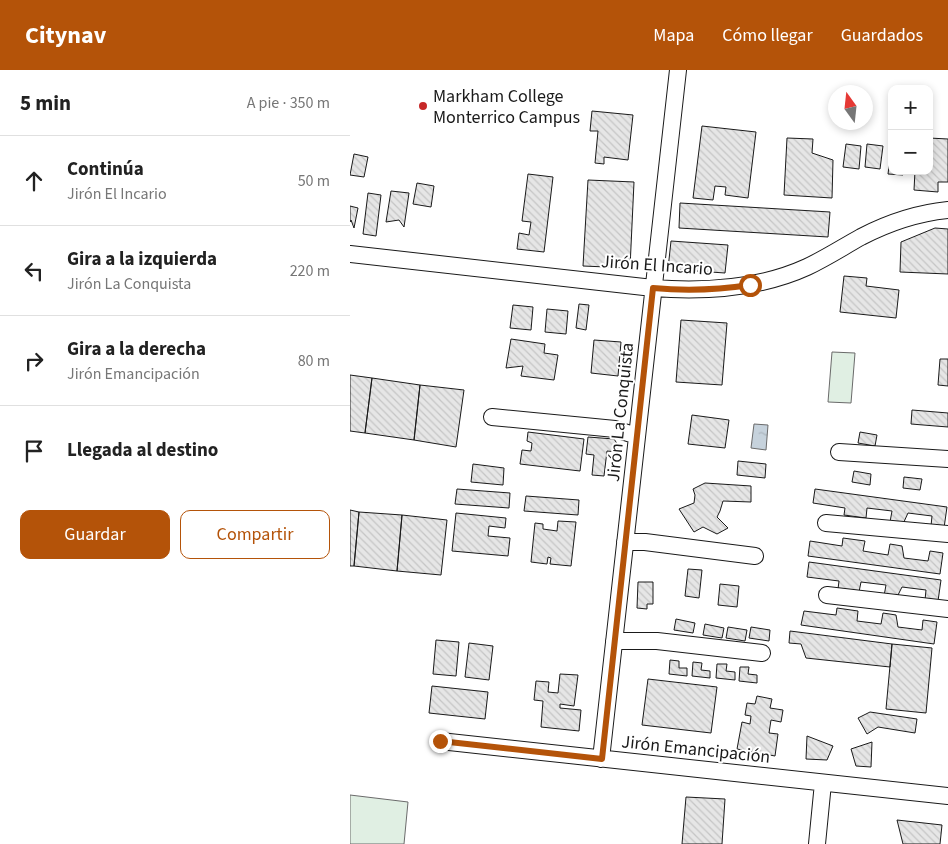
<!DOCTYPE html>
<html lang="es">
<head>
<meta charset="utf-8">
<style>
	body { margin:0; font-family:"Source Sans 3",sans-serif; background:#f2f2f2; color:#222 }
	.controls { position:absolute; right:15px; top:15px; display:grid; overflow:hidden; border-radius:10px; box-shadow:0 2px 8px #0003 }
	.controls button { width:45px; height:45px; display:grid; place-items:center; padding:0; border:0; border-bottom:1px solid #e0e0e0; background:#fff; color:#222; font:25px sans-serif }
	.compass { position:absolute; left:478px; top:15px; width:45px; height:45px; border-radius:50%; background:#fff; box-shadow:0 2px 8px #0003; rotate:345deg }
	.stop { position:absolute; width:15px; height:15px; margin:-11px; border:4px solid #b45309; border-radius:50%; background:#fff }
	.stop.end { background:#b45309; border-color:#fff; box-shadow:0 1px 5px #0008 }
	.list { margin:0; padding:0; list-style:none }
	h2 { display:flex; justify-content:space-between; align-items:center; height:65px; margin:0; padding:0 20px; font-size:21px }
	h2 small { font-size:16px; font-weight:400; color:#767676 }
	.list li { display:grid; grid-template-columns:32px 1fr auto; gap:15px; align-items:center; box-sizing:border-box; height:90px; padding:0 20px; border-top:1px solid #e0e0e0 }
	.list b { display:block; font-size:19px; white-space:nowrap }
	.list p { margin:0; font-size:16px; white-space:nowrap; color:#767676 }
	.list em { font-size:16px; font-style:normal; color:#767676 }
	.actions { display:flex; gap:10px; padding:15px 20px }
	.actions a { flex:1; padding:11px 0; border:1px solid #b45309; border-radius:10px; text-align:center; font-size:18px; color:#b45309 }
	.actions .main { background:#b45309; color:#fff }
	.icon { flex:none; width:28px; height:28px; fill:none; stroke:currentColor; stroke-width:2; stroke-linecap:round; stroke-linejoin:round }
	.map { position:relative; flex:none; width:598px; height:774px; overflow:hidden }
	header { display:flex; align-items:center; gap:30px; box-sizing:border-box; height:70px; padding:0 25px; background:#b45309; color:#fff }
	header strong { font-size:24px }
	nav { display:flex; gap:28px; margin-inline-start:auto; font-size:18px }
	main { display:flex }
	aside { flex:1; background:#fff }
	.map>svg:first-child { display:block }
	.garden { fill:#e0efe3; stroke:#6a6a6a }
	.water { fill:url(#water-ripples); stroke:#6a6a6a }
	.building { fill:url(#building-back-hatch); stroke:#1a1a1a }
	.lines { fill:none; stroke-linecap:round; stroke-linejoin:round }
	.minor-casing { stroke:#1a1a1a; stroke-width:18 }
	.minor { stroke:#fff; stroke-width:16 }
	.route { stroke:#b45309; stroke-width:6 }
	.poi-dot { fill:#c62828; stroke:#fff; stroke-width:2 }
	.labels { text-anchor:middle; stroke-width:4; stroke-linejoin:round; paint-order:stroke }
	.poi-label { font-size:18px; fill:#1a1a1a; stroke:#fff; text-anchor:start }
	.street-label { font-size:18px; fill:#1a1a1a; stroke:#fff }
</style>
</head>
<body>
<header>
<strong>Citynav</strong>
<nav><a>Mapa</a><a>Cómo llegar</a><a>Guardados</a></nav>
</header>
<main>
<aside>
<h2>5 min<small>A pie · 350 m</small></h2>
<ul class="list">
<li><svg class="icon" aria-label="ahead" viewBox="0 0 24 24"><path d="M12 20V5M6 11l6-6 6 6"/></svg><div><b>Continúa</b><p>Jirón El Incario</p></div><em>50 m</em></li>
<li><svg class="icon" aria-label="left" viewBox="0 0 24 24"><path d="M17 20v-9H6M10 6l-5 5 5 5"/></svg><div><b>Gira a la izquierda</b><p>Jirón La Conquista</p></div><em>220 m</em></li>
<li><svg class="icon" aria-label="right" viewBox="0 0 24 24"><path d="M7 20v-9h11M14 6l5 5-5 5"/></svg><div><b>Gira a la derecha</b><p>Jirón Emancipación</p></div><em>80 m</em></li>
<li><svg class="icon" aria-label="arrive" viewBox="0 0 24 24"><path d="M6 21V4h12l-3 4 3 4H6"/></svg><div><b>Llegada al destino</b></div></li>
</ul>
<div class="actions"><a class="main">Guardar</a><a>Compartir</a></div>
</aside>
<div class="map">
<svg width="598" height="774" viewBox="0 0 598 774">
	<defs>
		<pattern id="water-ripples" width="26" height="14" patternUnits="userSpaceOnUse" patternTransform="scale(1.25)"><rect width="26" height="14" fill="#c6d2dc"/><path d="M2 4q2-2 4 0t4 0M15 11q2-2 4 0t4 0" fill="none" stroke="#aab4bc"/></pattern>
		<pattern id="building-back-hatch" width="6" height="6" patternUnits="userSpaceOnUse" patternTransform="scale(1.25)"><rect width="6" height="6" fill="#e6e6e6"/><path d="M-1 5l2 2M0 0l6 6M5-1l2 2" fill="none" stroke="#c5c5c5"/></pattern>
	</defs>
	<rect width="100%" height="100%" fill="#fff"/>
	<path class="garden" d="M482 282 505 283 501 333 478 332Z
		M0 725 58 732 54 774H0Z"/>
	<path class="water" d="M404 354 418 355 416 380 401 378Z"/>
	<path class="building" d="M242 41 283 45 278 90 254 87V94L245 93 248 61H240Z
		M352 56 406 62 398 128 375 125 376 117 365 116 363 130 343 128Z
		M437 68 463 69 462 83 483 90 482 128 434 125Z
		M579 68 598 69V112H588V122L564 120 565 101H579Z
		M496 74 511 76 509 99 493 97Z
		M517 74 533 76 530 99 515 97Z
		M541 81H542V101H554L553 105 538 104Z
		M4 84 18 87 14 107 0 105Z
		M178 104 203 107 194 182 167 179 169 163 179 165 181 152 172 151Z
		M238 110 284 112 280 198 233 196Z
		M67 113 84 116 81 137 63 134Z
		M41 121 59 123 54 157 49 150 36 152Z
		M18 123 31 125 26 166 13 164Z
		M330 133 480 142 478 167 329 158Z
		M0 136 8 138 4 158 1 150 0 152Z
		M585 158 598 159V204L550 202 551 172Z
		M321 171 378 175 375 203 318 199Z
		M494 206 517 208 516 216 549 220 546 248 490 242Z
		M229 234 239 235 236 260 226 258Z
		M163 235 183 237 181 260 160 258Z
		M197 239 218 241 216 264 195 262Z
		M331 250 377 253 372 315 326 312Z
		M161 269 195 274 194 283 208 285 204 310 171 306 173 296 156 298Z
		M244 270 271 272 268 306 241 303Z
		M590 289H598V316L588 315Z
		M0 305 22 308 15 363 0 361Z
		M22 308 70 315 64 370 15 363Z
		M70 315 114 320 106 377 64 370Z
		M562 340 598 343V357L561 354Z
		M342 345 379 350 375 378 338 374Z
		M178 362 234 369 230 401 170 394 172 380 181 381 182 373 177 371Z
		M510 362 527 365 525 376 508 373Z
		M238 367 264 369 268 375V382L257 381 254 406 242 405 244 385 236 384Z
		M388 391 416 394 415 408 387 405Z
		M123 394 154 398 153 415 121 412Z
		M504 401 521 404 520 415 502 412Z
		M554 407 572 409 570 420 553 418Z
		M355 413 401 416V432L373 431 370 441 367 447 378 458 367 464 353 457 344 462 329 439 344 433 345 425 343 419Z
		M107 419 160 423 159 438 105 434Z
		M465 419 597 437 594 458 581 456 582 446 558 443 553 454 540 452 542 441 517 438 516 448 494 445 495 438 463 433Z
		M176 426 229 430 228 445 174 441Z
		M0 440 9 442 4 496H0Z
		M9 442 52 445 47 501 4 496Z
		M106 443 156 448 155 458 139 456 138 466 160 468 158 486 102 481Z
		M52 445 97 450 91 505 47 501Z
		M208 451 226 452 221 496 200 494 201 488 198 487 197 494 181 492 185 453 193 454V459L207 461Z
		M493 468 515 471 513 481 538 485 540 474 552 476 554 488 578 491 580 481 593 483 590 504 458 486 460 471 492 476Z
		M459 492 591 510 588 531 575 530 576 520 552 517 547 527 534 526 536 515 511 512 509 522 488 519 489 511 457 507Z
		M338 499 352 500 349 528 335 526Z
		M288 512H303V534H297V539L287 538Z
		M370 514 389 516 387 537 368 535Z
		M487 538 508 541 507 551 531 554 533 543 546 545 548 557 572 560 573 550 587 552 584 574 451 555 454 541 486 545Z
		M326 549 345 553 343 563 324 560Z
		M355 554 374 558 372 568 353 565Z
		M378 557 397 560 395 571 376 568Z
		M401 557 420 560 419 571 399 568Z
		M440 561 542 574 540 597 456 588 451 574 439 573Z
		M86 570 109 572 106 606 83 604Z
		M119 573 143 576 139 610 115 607Z
		M542 574 582 578 576 643 536 639Z
		M320 590 329 591V598H337V606L319 604Z
		M343 592 352 593 351 600 360 601V608L342 606Z
		M367 594H377L376 601 385 602V610L366 608Z
		M390 597H399L398 604 407 605V613L389 611Z
		M210 604 228 605 224 636 210 634V638L231 640 229 661 191 657 193 631 184 630 186 611 199 612 198 622 208 623Z
		M298 609 367 617 361 663 292 655Z
		M82 616 138 622 135 649 79 643Z
		M407 626 422 629 420 638 433 640 431 652 421 650 419 663 428 664 425 686 387 679 392 652 400 654 401 646 395 645 397 633 405 634Z
		M520 642 567 649 565 663 528 657 517 664 508 648Z
		M457 666 483 676 477 690 456 689Z
		M522 672 521 697 506 696 501 679Z
		M336 727 375 729 372 774H332Z
		M547 750 592 755 590 774H553Z"/>
	<g class="lines">
		<g class="minor-casing">
			<path id="minor" d="M0 184 303 218C356 222 409 219 457 197 476 188 493 177 511 167 538 153 568 143 598 140
				M142 347 265 359 287 366
				M489 382 598 389
				M476 453 598 464
				M275 472H295L405 486
				M477 525 598 539
				M264 571H307L412 583
				M90 671 598 726
				M251 689 328 0
				M467 774 473 713"/>
		</g>
		<use href="#minor" class="minor"/>
	</g>
	<g class="lines">
		<path class="route" d="M90 671 252 689 303 218C336 221 367 220 400 215"/>
	</g>
	<circle class="poi-dot" cx="73" cy="36" r="5"/>
	<g class="labels">
		<g class="poi-label">
			<text x="83" y="32">Markham College<tspan x="83" dy="21">Monterrico Campus</tspan></text>
		</g>
		<g class="street-label">
			<text transform="translate(307 195) rotate(4)" y="6">Jirón El Incario</text>
			<text transform="translate(270 342) rotate(-84)" y="6">Jirón La Conquista</text>
			<text transform="translate(346 679) rotate(6)" y="6">Jirón Emancipación</text>
		</g>
	</g>
</svg>
<div class="controls">
<button>+</button>
<button>−</button>
</div>
<svg class="compass" viewBox="-18 -18 36 36"><path d="M0-13l5 13h-10z" fill="#e53935"/><path d="M0 13l5-13h-10z" fill="#767676"/></svg>
<div class="stop" style="left:400px;top:215px"></div>
<div class="stop end" style="left:90px;top:671px"></div>
</div>
</main>
</body>
</html>
